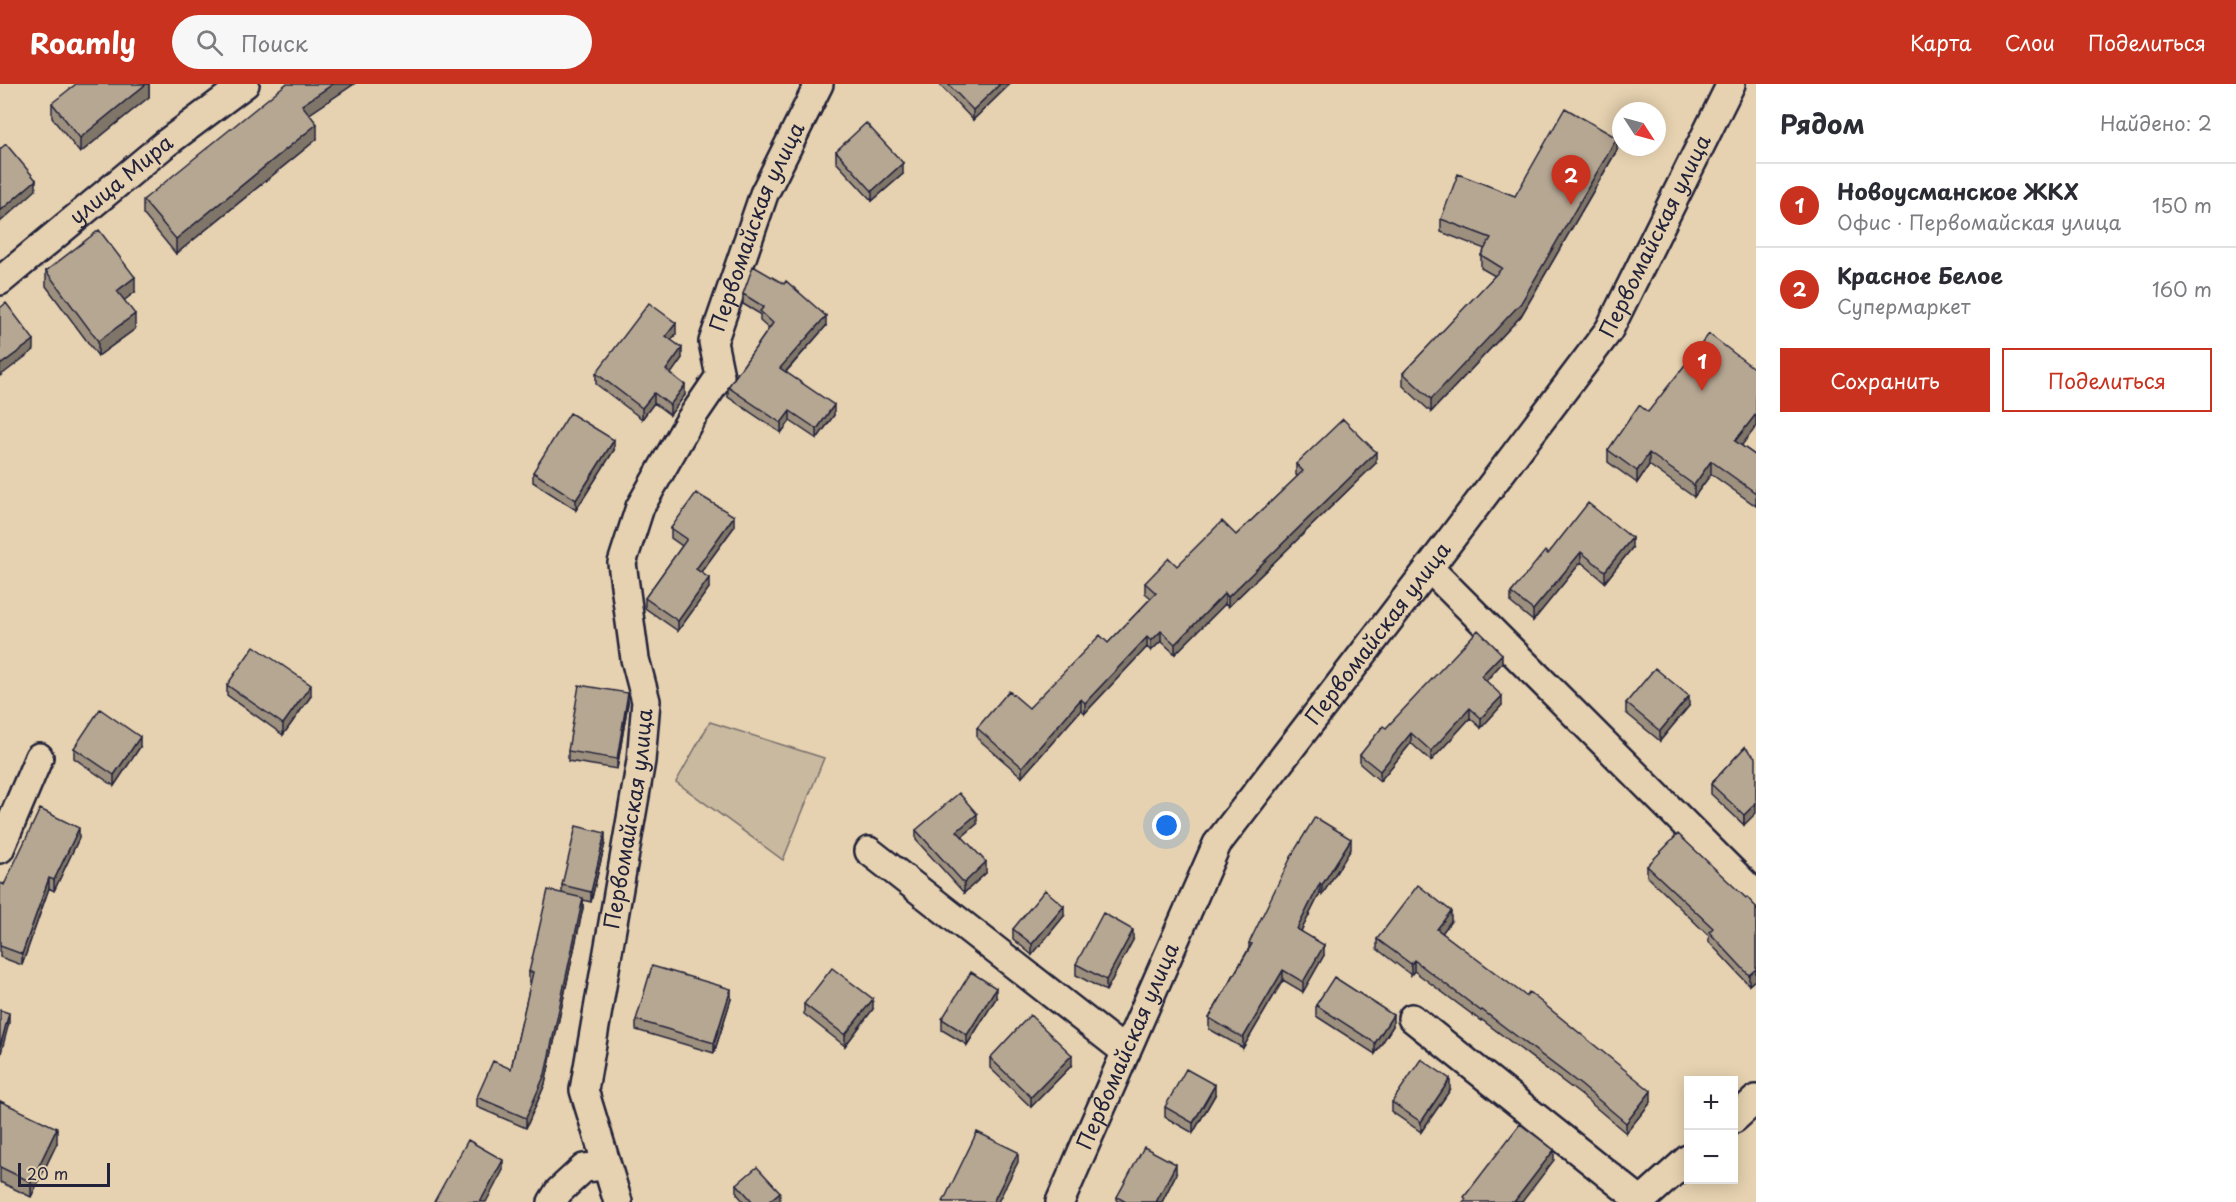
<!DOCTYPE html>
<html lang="ru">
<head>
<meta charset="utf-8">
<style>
	body { margin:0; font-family:"Playpen Sans",sans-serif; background:#f7f7f7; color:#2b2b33 }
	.controls { position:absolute; right:18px; bottom:18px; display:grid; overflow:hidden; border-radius:0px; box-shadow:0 3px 15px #0003 }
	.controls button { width:54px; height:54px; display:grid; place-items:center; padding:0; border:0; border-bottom:2px solid #e1e1e2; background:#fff; color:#2b2b33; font:30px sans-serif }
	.compass { position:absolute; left:1612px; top:18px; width:54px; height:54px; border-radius:50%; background:#fff; box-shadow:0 3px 15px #0003; rotate:126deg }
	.scale { position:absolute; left:18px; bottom:15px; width:92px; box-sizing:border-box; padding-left:6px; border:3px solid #22223b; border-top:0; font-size:16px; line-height:21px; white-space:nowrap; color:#22223b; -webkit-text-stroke:4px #e6d2b0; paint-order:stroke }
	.you { position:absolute; left:1167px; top:742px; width:21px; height:21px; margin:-15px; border:4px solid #fff; border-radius:50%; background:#1a73e8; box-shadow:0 0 0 9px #1a73e833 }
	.badge { display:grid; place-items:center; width:39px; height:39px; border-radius:50%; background:#c8321e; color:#fff; font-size:20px; font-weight:700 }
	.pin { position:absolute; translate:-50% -50px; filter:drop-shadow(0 2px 3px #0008) }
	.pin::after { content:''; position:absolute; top:32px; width:21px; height:18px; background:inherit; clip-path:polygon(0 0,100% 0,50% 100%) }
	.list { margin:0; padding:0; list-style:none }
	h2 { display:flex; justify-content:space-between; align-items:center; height:78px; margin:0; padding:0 24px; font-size:26px }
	h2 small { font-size:20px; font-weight:400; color:#7c7c81 }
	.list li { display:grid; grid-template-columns:39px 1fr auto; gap:18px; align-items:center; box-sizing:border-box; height:84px; padding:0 24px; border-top:2px solid #e1e1e2 }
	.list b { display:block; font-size:22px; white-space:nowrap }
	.list p { margin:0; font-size:20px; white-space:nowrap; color:#7c7c81 }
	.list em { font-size:20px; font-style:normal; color:#7c7c81 }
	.actions { display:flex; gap:12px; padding:18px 24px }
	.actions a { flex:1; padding:14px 0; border:2px solid #c8321e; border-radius:0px; text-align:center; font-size:21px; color:#c8321e }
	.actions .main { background:#c8321e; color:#fff }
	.icon { flex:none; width:33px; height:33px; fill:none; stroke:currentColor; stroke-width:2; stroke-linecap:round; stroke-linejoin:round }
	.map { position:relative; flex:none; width:1756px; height:1118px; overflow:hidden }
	header { display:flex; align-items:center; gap:36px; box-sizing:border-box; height:84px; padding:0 30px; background:#c8321e; color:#fff }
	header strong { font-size:28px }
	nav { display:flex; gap:33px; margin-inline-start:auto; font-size:21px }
	.search { width:420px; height:54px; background:#f7f7f7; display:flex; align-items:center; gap:15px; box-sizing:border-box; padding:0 21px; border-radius:33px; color:#7c7c81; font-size:22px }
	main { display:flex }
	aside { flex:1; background:#fff }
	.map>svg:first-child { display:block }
	.green { fill:#c9b99f; stroke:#766e6d; stroke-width:1.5 }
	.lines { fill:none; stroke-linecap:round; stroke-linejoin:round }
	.minor-casing { stroke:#22223b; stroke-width:32 }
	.minor { stroke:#e6d2b0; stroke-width:27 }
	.wall { fill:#9d907e; stroke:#22223b; stroke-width:1.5 }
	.shaded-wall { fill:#7f7567; stroke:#22223b; stroke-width:1.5 }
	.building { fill:#b6a793; stroke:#22223b; stroke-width:1.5 }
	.labels { text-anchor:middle; stroke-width:4.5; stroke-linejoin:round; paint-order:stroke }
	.street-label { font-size:21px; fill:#22223b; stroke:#e6d2b0 }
</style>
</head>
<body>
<header>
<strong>Roamly</strong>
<div class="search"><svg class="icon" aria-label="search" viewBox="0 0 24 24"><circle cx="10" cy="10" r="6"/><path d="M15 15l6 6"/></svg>Поиск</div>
<nav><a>Карта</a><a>Слои</a><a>Поделиться</a></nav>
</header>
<main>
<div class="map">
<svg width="1756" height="1118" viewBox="0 0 1756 1118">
	<rect width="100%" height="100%" fill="#e6d2b0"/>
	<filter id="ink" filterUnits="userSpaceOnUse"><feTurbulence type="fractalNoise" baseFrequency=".0167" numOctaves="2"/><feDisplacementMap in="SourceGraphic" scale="12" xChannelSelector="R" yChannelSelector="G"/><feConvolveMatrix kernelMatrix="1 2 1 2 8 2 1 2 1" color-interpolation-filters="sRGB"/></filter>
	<g filter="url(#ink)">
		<path class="green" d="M710 638 824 674 783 776 676 698Z"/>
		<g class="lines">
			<g class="minor-casing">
				<g id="minor">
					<path id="s1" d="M0 197 165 60 245 0"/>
					<path d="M1429 484 1756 811"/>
					<path d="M0 765 39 673"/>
					<path d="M869 767 1126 968"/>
					<path d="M1412 934 1641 1117"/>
					<path d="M1734 1035 1756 1015"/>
					<path d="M552 1118 559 1107 584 1084 606 1082"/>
					<path id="s2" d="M618 1118 584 1006 641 677 646 617 635 575 622 479 640 423 690 336 720 292 713 258 764 110 819 0"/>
					<path id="s3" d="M1060 1118 1217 760 1429 484 1609 246 1731 0"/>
					<path d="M1640 1118 1688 1075"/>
				</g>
			</g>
			<use href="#minor" class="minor"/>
		</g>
		<path class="wall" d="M149 0V13L80 69 52 34V19Z
			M354 0 309 30 317 55 176 170 143 130V116Z
			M939 0H1010L973 36Z
			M1617 66 1521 232 1431 328 1403 302V289L1495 192 1481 184V171L1485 165 1441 148V135L1515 112Z
			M836 67 903 90 872 117 836 78Z
			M46 187 135 208 124 216 135 245 98 272 46 202Z
			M743 210 826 242 786 288 834 331 817 355 790 337 781 349 728 313V303L769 245 760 237V230L743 220Z
			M676 250 671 256 682 274 670 290 685 311 670 331 654 319 642 335 596 300V289Z
			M1648 328 1742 362 1756 372V422L1711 390 1694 413 1649 381 1637 399 1608 378V366Z
			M614 366 576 426 533 398V388Z
			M1376 379 1228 523 1225 520 1175 570 1161 557 1151 567 1147 563 1085 629 1081 626 1022 693 977 654V644L1029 624 1108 559 1151 514 1145 509V499L1236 451 1298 392 1296 391V380Z
			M734 443 701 488 709 504 678 547 645 524V514L682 462 671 454V444Z
			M1632 464 1605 498 1581 478 1533 537 1511 519V509L1548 470Z
			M1502 579 1486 597 1502 621 1481 644 1470 634 1431 677 1411 659 1380 697 1360 680V671L1386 644Z
			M227 601 311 612 283 651 227 611Z
			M628 619 617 685 568 677V667Z
			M1626 619 1689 622 1660 657 1626 629Z
			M140 663 114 702 74 674V664Z
			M1745 663 1744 741 1711 710V700Z
			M977 740 962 753 986 789 964 809 916 756V746Z
			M79 754 54 807 49 804 22 881 0 873V802Z
			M605 759 591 818 583 816V824L545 1000 526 1044 477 1023V1013L511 985 531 898H529V888L562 809V801Z
			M1351 765 1322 811 1320 809 1301 847 1324 871 1303 908 1283 896 1243 964 1209 945V934L1249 864V859Z
			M1647 782 1746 814 1756 823V895L1749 901 1709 858V852L1647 792Z
			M1064 832 1032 871 1013 855V845Z
			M1451 837 1442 849 1651 1018 1626 1049 1581 1011 1482 936 1481 937 1414 887 1411 891 1377 865V855Z
			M1133 856 1106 907 1076 891V880Z
			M996 914 967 961 942 946V935Z
			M731 915 714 969 636 946V936Z
			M804 920 873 925 845 962 804 930Z
			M1316 921 1393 942 1375 970 1316 932Z
			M990 974 1072 981 1031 1023 990 984Z
			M1450 1006 1421 1048 1392 1028V1018Z
			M1215 1011 1193 1049 1165 1033V1023Z
			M0 1017 57 1059 31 1113 0 1098Z
			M1176 1090 1162 1118H1117V1113Z
			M737 1100 780 1118H744L737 1110Z"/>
		<path class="shaded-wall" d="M146 0H149V13L80 69V54Z
			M333 0H354L302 35V21Z
			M1000 0H1010L973 36V26Z
			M317 40V55L176 170V155Z
			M1617 54V66L1521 232 1431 328V315Z
			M903 79V90L872 117V107Z
			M36 96V106L0 138V127Z
			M135 193V208L117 222V207Z
			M135 230V245L98 272V257Z
			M826 232V242L780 294V284Z
			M676 239V250L666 262V252Z
			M34 256V266L0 292V281Z
			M682 264V274L666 297V286Z
			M685 301V311L670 331V321Z
			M654 309V319L642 335V324Z
			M834 321V331L817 355V345Z
			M790 327V337L781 349V339Z
			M1756 330V343L1735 370V357Z
			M614 356V366L576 426V416Z
			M1376 368V379L1228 523V513Z
			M1649 369V381L1637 399V387Z
			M1711 377V390L1694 413V401Z
			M734 432V443L696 495V485Z
			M1632 454V464L1605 498V487Z
			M1581 468V478L1533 537V526Z
			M709 494V504L678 547V537Z
			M1225 509V520L1175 570V560Z
			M1161 547V557L1151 567V557Z
			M1147 553V563L1085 629V619Z
			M1502 570V579L1481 602V592Z
			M311 601V612L283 651V640Z
			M628 609V619L617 685V675Z
			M1502 612V621L1481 644V634Z
			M1689 612V622L1660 657V647Z
			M1081 615V626L1022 693V683Z
			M1470 624V634L1431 677V667Z
			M1411 649V659L1380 697V687Z
			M140 653V663L114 702V691Z
			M1756 719V729L1744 741V731Z
			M977 730V740L957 757V747Z
			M79 744V754L54 807V796Z
			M605 749V759L591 818V808Z
			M1351 755V765L1322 811V801Z
			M986 778V789L964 809V799Z
			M49 794V804L22 881V870Z
			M1320 799V809L1297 855V845Z
			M583 814V824L545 1000 526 1044V1034Z
			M1064 822V832L1032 871V860Z
			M1451 827V837L1437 856V845Z
			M1133 846V856L1106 907V896Z
			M1324 861V871L1303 908V898Z
			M1414 876V887L1411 891V880Z
			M1756 885V895L1749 901V891Z
			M1283 886V896L1243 964V954Z
			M996 904V914L967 961V951Z
			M731 905V915L714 969V959Z
			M873 915V925L845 962V951Z
			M9 929V939L0 973V963Z
			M1393 931V942L1375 970V959Z
			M1072 971V981L1031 1023V1013Z
			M1450 995V1006L1421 1048V1038Z
			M1215 1001V1011L1193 1049V1039Z
			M1651 1007V1018L1626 1049V1039Z
			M57 1044V1059L31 1113V1098Z
			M1554 1066V1076L1522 1118H1514Z
			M1018 1068V1078L998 1118H993Z
			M503 1076V1086L486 1118H480Z
			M1176 1080V1090L1162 1118H1156Z
			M780 1108V1118H768Z"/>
		<path class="building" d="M76 0H146L80 54 52 19Z
			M286 0H333L302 21 317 40 176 155 143 116Z
			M948 0H1000L973 26Z
			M1565 24 1617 54 1521 219 1431 315 1403 289 1502 184 1481 171 1491 154 1441 135 1458 90 1515 112Z
			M866 39 903 79 872 107 836 67Z
			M6 60 36 96 0 127V65Z
			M99 146 135 193 117 207 135 230 98 257 46 187Z
			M753 182 784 200 786 197 826 232 780 284 834 321 817 345 790 327 781 339 728 303 773 239 760 227 764 223 743 210Z
			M6 219 34 256 0 281V224Z
			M649 219 676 239 666 252 682 264 666 286 685 301 670 321 654 309 642 324 596 289Z
			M1709 250 1756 286V330L1735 357 1756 372V409L1711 377 1694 401 1649 369 1637 387 1608 366 1639 321 1648 328Z
			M570 329 614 356 576 416 533 388Z
			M1343 335 1376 368 1228 513 1225 509 1175 560 1161 547 1151 557 1147 553 1085 619 1081 615 1022 683 977 644 1009 607 1029 624 1100 551 1108 559 1156 509 1145 499 1169 474 1177 482 1222 437 1236 451 1303 387 1296 380Z
			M696 409 734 432 696 485 709 494 678 537 645 514 687 455 671 444Z
			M1588 419 1632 454 1605 487 1581 468 1533 526 1511 509 1545 467 1548 470Z
			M1478 546 1502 570 1481 592 1502 612 1481 634 1470 624 1431 667 1411 649 1380 687 1360 671 1383 642 1386 644Z
			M254 562 311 601 283 640 227 601Z
			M1655 584 1689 612 1660 647 1626 619Z
			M579 601 628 609 617 675 568 667Z
			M100 625 140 653 114 691 74 664Z
			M1745 663 1756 674V719L1744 731 1711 700Z
			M959 709 977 730 957 747 986 778 964 799 916 746Z
			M40 725 79 744 54 796 49 794 22 870 0 862V802L1 799 4 801Z
			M1315 733 1351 755 1322 801 1320 799 1297 845 1324 861 1303 898 1283 886 1243 954 1209 934 1252 860 1249 859 1293 769Z
			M576 742 605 749 591 808 562 801Z
			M1678 750 1746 814 1747 813 1756 823V885L1749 891 1709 848 1713 844 1647 782Z
			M1418 801 1451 827 1437 845 1526 912 1529 908 1651 1007 1626 1039 1581 1001 1482 926 1481 927 1414 876 1411 880 1377 855Z
			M548 806 583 814 545 990 526 1034 477 1013 493 977 511 985 533 888H529Z
			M1045 806 1064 822 1032 860 1013 845Z
			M1103 829 1133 846 1106 896 1076 880Z
			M652 882 731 905 714 959 636 936Z
			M832 884 873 915 845 951 804 920Z
			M971 888 996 904 967 951 942 935Z
			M1334 893 1393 931 1375 959 1316 921Z
			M0 926 9 929 0 963Z
			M1030 931 1072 971 1031 1013 990 974Z
			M1421 975 1450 995 1421 1038 1392 1018Z
			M1186 985 1215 1001 1193 1039 1165 1023Z
			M0 1017 57 1044 31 1098 0 1083Z
			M1520 1040 1554 1066 1514 1118H1463L1466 1115 1464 1113Z
			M977 1048 1018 1068 993 1118H943Z
			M468 1056 503 1076 480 1118H434Z
			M1144 1063 1176 1080 1156 1118H1126L1117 1113Z
			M757 1083 780 1108 768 1118H753L737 1100Z"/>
	</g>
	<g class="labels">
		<g class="street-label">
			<text dy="7" stroke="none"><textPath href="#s1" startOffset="158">улица Мира</textPath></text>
			<text dy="7" stroke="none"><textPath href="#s2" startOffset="1022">Первомайская улица</textPath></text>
			<text dy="7" stroke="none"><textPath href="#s3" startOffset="1142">Первомайская улица</textPath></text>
			<text dy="7" stroke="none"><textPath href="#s3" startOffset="656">Первомайская улица</textPath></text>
			<text dy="7" stroke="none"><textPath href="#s2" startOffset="392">Первомайская улица</textPath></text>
			<text dy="7" stroke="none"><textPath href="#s3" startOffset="170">Первомайская улица</textPath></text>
		</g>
	</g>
</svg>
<div class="controls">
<button>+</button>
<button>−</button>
</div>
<svg class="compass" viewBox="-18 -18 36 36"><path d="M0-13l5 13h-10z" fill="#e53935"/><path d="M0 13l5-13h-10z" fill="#7c7c81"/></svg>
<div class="scale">20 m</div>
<div class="you"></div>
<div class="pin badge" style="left:1702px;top:307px">1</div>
<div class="pin badge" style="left:1571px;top:121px">2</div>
</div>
<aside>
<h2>Рядом<small>Найдено: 2</small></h2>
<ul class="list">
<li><span class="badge">1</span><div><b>Новоусманское ЖКХ</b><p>Офис · Первомайская улица</p></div><em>150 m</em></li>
<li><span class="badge">2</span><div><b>Красное Белое</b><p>Супермаркет</p></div><em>160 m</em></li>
</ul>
<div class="actions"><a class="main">Сохранить</a><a>Поделиться</a></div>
</aside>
</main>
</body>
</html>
